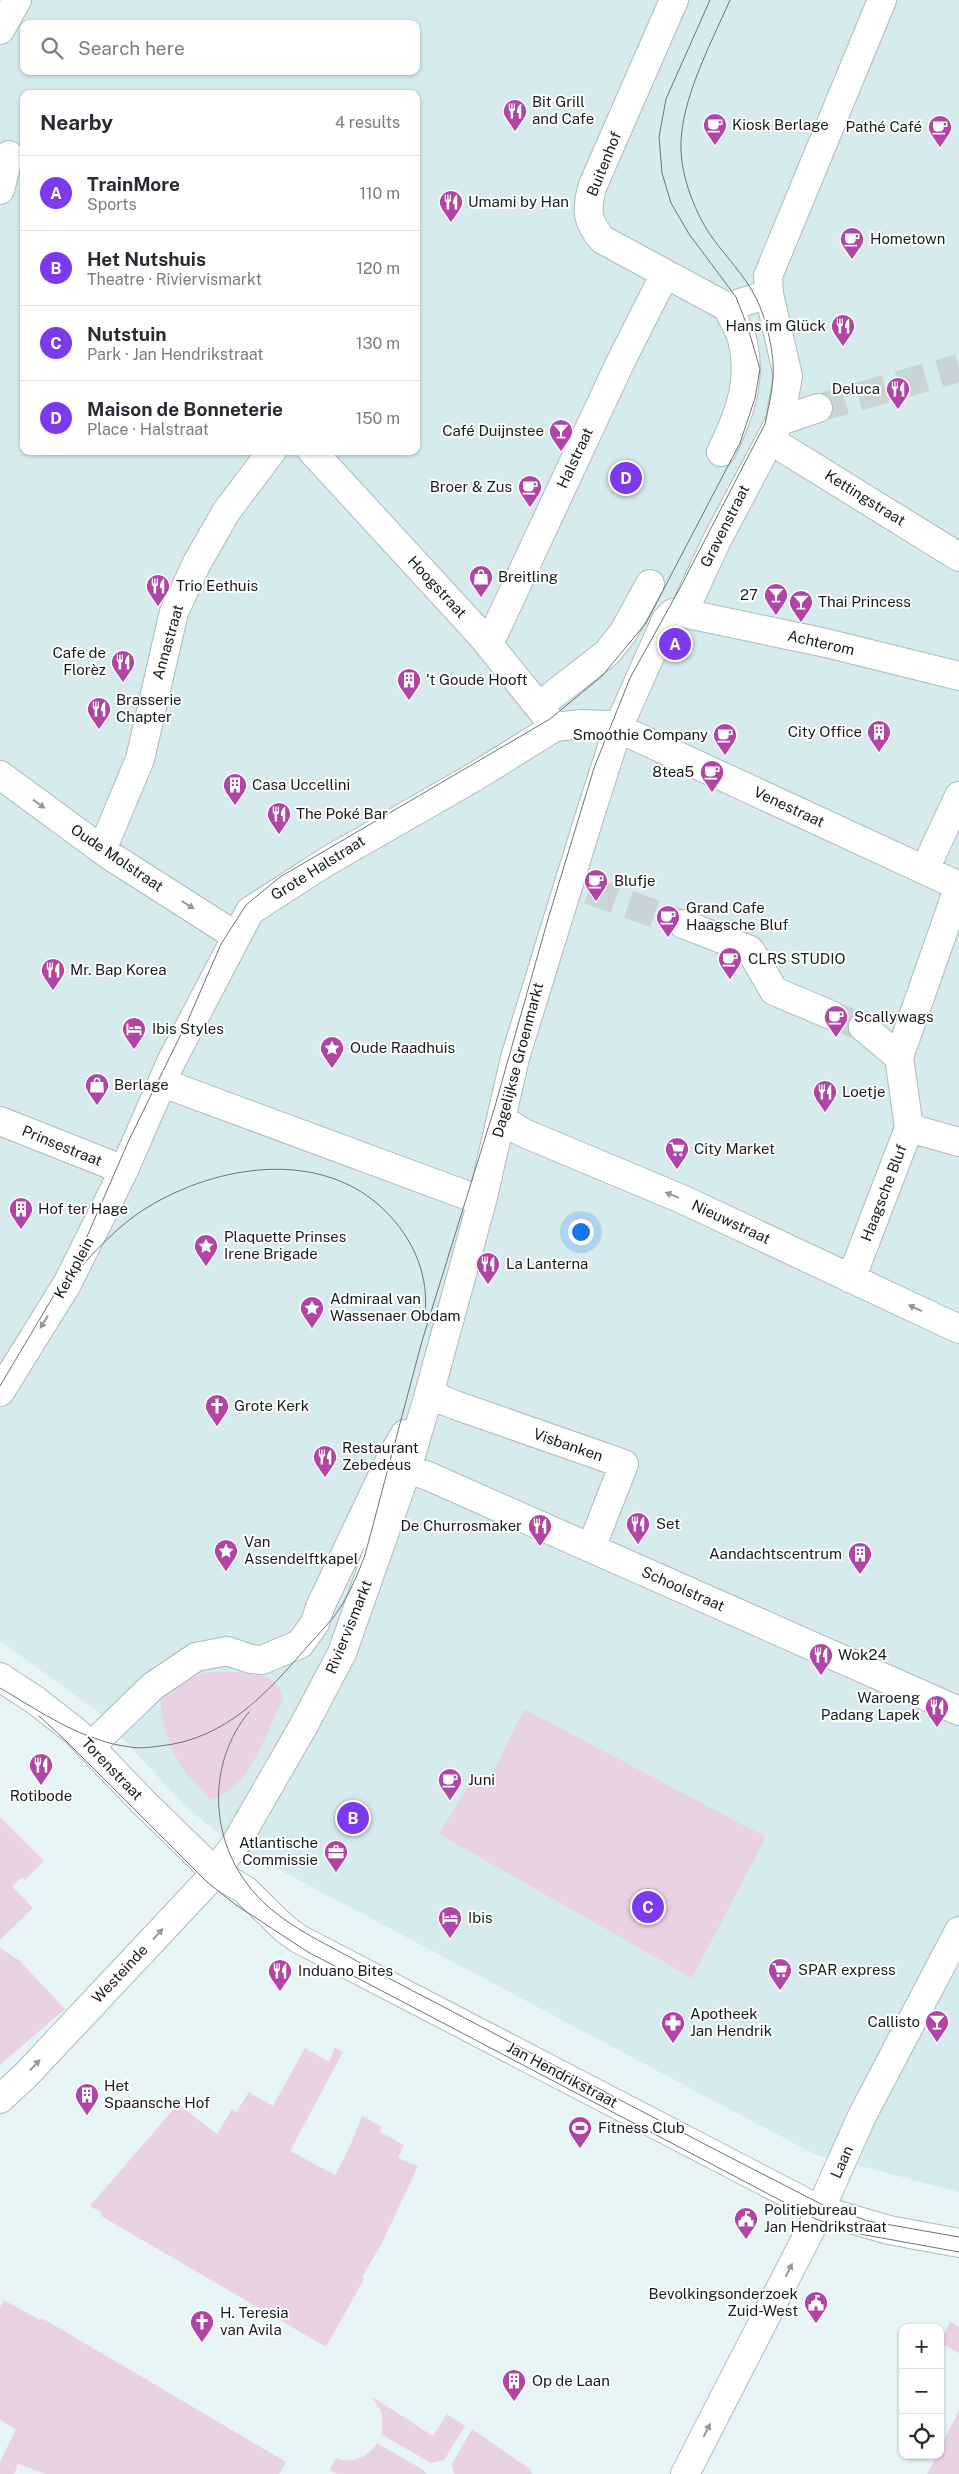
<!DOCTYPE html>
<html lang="en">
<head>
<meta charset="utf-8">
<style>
	body { margin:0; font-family:"Public Sans",sans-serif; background:#f7f7f7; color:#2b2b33 }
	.controls { position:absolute; right:15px; bottom:15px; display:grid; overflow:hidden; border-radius:10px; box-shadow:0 1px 4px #0004 }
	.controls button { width:45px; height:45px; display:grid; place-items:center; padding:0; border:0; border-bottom:1px solid #e1e1e2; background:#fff; color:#2b2b33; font:25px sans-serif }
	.you { position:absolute; left:580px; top:1231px; width:18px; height:18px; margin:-12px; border:4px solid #fff; border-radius:50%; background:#1a73e8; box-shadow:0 0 0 8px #1a73e833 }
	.badge { display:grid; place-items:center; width:32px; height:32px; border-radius:50%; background:#7c3aed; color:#fff; font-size:16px; font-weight:700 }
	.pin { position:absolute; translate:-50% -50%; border:2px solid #fff; box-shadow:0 1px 5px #0006 }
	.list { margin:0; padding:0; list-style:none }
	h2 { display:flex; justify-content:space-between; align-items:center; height:65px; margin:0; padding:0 20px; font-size:21px }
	h2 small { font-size:16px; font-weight:400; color:#7c7c81 }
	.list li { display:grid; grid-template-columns:32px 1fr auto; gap:15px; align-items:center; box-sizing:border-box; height:75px; padding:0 20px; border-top:1px solid #e1e1e2 }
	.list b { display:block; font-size:19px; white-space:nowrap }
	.list p { margin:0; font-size:16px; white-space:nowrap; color:#7c7c81 }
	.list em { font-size:16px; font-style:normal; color:#7c7c81 }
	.icon { flex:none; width:28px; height:28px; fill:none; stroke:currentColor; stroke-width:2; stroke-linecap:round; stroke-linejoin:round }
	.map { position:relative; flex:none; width:959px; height:2474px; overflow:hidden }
	.search { position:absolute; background:#fff; box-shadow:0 1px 4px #0004; left:20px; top:20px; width:400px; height:55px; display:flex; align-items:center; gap:12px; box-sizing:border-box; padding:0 18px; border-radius:10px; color:#7c7c81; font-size:19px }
	.panel { position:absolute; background:#fff; box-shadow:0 1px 4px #0004; left:20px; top:90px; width:400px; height:365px; border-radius:10px }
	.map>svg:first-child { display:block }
	.built { fill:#d5ebee; fill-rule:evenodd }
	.green { fill:#e9d2e5 }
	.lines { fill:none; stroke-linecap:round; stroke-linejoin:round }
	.street-tunnel { stroke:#c9d4d6; stroke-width:28; stroke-dasharray:28 14; stroke-linecap:butt }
	.street-casing { stroke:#adbabb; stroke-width:30 }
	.secondary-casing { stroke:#adbabb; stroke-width:30 }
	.street { stroke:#fff; stroke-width:28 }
	.secondary { stroke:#fff; stroke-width:28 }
	.tram { stroke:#6b7374; stroke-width:1 }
	.oneway { fill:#979999 }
	.labels { text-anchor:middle; stroke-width:4; stroke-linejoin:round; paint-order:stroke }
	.poi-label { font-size:15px; fill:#171c1c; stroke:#fff; text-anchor:start }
	.street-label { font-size:15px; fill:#171c1c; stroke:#fff }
</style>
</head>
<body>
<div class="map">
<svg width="959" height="2474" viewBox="0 0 959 2474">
	<rect width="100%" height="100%" fill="#e8f5f7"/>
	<path class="built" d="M0 0H959V2192L814 2154 263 1861 225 1838 187 1808 96 1710 0 1641ZM24 24H416V71H24ZM24 94H416V451H24Z"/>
	<path class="green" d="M208 1672C232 1673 283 1666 282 1701 266 1732 249 1792 210 1799 175 1764 162 1742 160 1692L193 1676Z
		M524 1709 766 1837 692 1978 439 1834 476 1774 489 1781Z
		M0 1817 44 1861 25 1880 22 1877 12 1886 33 1908 0 1940Z
		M0 1948 19 1960 65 2009 0 2065Z
		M305 2048 329 2062 335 2048 343 2052 290 2151 335 2175 350 2146 362 2116 382 2127 380 2132 404 2145 398 2158 418 2166 382 2243 362 2277 364 2279 326 2347 101 2216 102 2213 90 2206 178 2104 217 2134 232 2109 236 2112 249 2092 273 2106Z
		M4 2300 40 2320 42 2318 286 2462 279 2474H47L18 2464 14 2474H0V2462L16 2429 0 2420V2307Z
		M950 2322 959 2327V2353L940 2343Z
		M371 2396 433 2436 447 2414 465 2426 444 2460 431 2463 382 2435V2413Z
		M959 2410V2474H927L937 2455H940V2448Z
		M472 2429 530 2469 532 2474H454L452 2464Z
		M377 2443 425 2471 426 2474H337L329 2470 336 2458C352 2465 369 2456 377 2443Z"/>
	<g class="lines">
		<path class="street-tunnel" d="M818 408 959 368
			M589 890 683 924
			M831 1015 863 1027"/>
		<g class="street-casing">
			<path id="street" d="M674 0 593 185C586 208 586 222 603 240L727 307 769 294
				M0 30 17 0
				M0 190 9 155
				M780 421 818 408
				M770 440 959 557
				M312 451 482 636 555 727
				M721 452C738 418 752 382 743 343 741 331 732 318 727 307
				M683 613 717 540 780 421 788 376 769 294 768 276 882 0
				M489 644 620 363 665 274
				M539 706 607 653 623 633 650 584
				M0 775 109 855 236 936
				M102 850 140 759 174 612 197 563 226 512 272 451
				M925 869 959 796
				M683 924 750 950 774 991 831 1015
				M863 1027 899 1057
				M163 1083 482 1201
				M501 1119 524 1133 684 1200 959 1329
				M0 1121 124 1170
				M909 1128 899 1057 959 886
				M851 1279 909 1128 959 1142
				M0 1392 67 1284 124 1170 171 1062 250 911 326 862 476 776 555 727 582 724 611 725 959 886
				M429 1394 455 1405 624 1464 591 1548
				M407 1469 428 1476 959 1711
				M90 1747 153 1686 196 1657 227 1651 251 1659 262 1660 300 1644 315 1623 320 1607 392 1456 405 1434
				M0 2099 25 2076 207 1882 235 1845 304 1725 342 1653 407 1469 429 1394 482 1201 515 1058 590 815 618 728 666 620 673 613H683L826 643 959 676
				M685 2474 816 2219 862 2116 959 1931"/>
		</g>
		<g class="secondary-casing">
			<path id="secondary" d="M0 1677 35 1700 76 1732 144 1803 215 1872 245 1890 285 1929 299 1939 820 2210 889 2230 959 2243"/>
		</g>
		<use href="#street" class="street"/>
		<use href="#secondary" class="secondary"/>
		<path class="tram" d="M67 1283C92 1254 119 1223 153 1204 226 1162 330 1149 391 1217 415 1243 429 1278 425 1314
			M0 1386 82 1248 129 1140 188 1020 221 944 246 905 280 877 550 719 602 676 646 623 740 443 755 398 760 369 748 328 736 297 689 234 671 203 662 173 659 137 666 99 710 0
			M0 1688C41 1712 82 1741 130 1747 140 1749 151 1747 160 1746 226 1739 266 1694 307 1647 319 1633 334 1619 343 1603 352 1588 359 1571 365 1555L422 1341 495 1106 548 919 594 768 630 678 680 588 765 424C768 409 772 394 773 379 775 355 767 320 756 298 744 274 724 255 709 233 696 213 685 185 682 162 674 111 710 46 730 0
			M249 1712C208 1762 209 1834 248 1885 272 1917 310 1936 344 1954 377 1972 409 1989 442 2006 569 2073 695 2140 823 2205L868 2221 959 2237
			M39 1716 64 1739 207 1882 236 1905 308 1952 816 2219 860 2234 959 2252"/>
	</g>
	<defs><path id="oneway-solid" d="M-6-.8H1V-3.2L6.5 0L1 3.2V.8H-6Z" transform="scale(1.25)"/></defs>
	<g class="oneway">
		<use href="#oneway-solid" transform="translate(39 804) rotate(36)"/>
		<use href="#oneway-solid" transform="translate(188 905) rotate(32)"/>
		<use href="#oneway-solid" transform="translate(672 1195) rotate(-158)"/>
		<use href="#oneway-solid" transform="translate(915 1308) rotate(-155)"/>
		<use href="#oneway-solid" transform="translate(44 1322) rotate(122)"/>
		<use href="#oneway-solid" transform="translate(158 1934) rotate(-47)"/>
		<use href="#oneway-solid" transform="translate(35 2065) rotate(-47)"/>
		<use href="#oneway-solid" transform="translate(789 2270) rotate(-63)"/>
		<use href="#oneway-solid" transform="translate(707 2430) rotate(-63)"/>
	</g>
	<defs>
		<g id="restaurant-pin" transform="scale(1.25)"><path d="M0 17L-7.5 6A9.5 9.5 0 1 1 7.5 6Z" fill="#b145a5" stroke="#fff"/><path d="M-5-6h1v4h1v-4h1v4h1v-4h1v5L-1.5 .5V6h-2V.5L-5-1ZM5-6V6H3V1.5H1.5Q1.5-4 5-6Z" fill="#fff"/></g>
		<g id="cafe-pin" transform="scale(1.25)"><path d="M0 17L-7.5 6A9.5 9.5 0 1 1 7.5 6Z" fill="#b145a5" stroke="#fff"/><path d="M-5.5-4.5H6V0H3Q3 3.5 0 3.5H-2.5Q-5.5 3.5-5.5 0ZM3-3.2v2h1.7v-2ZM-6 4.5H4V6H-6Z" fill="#fff"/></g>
		<g id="bar-pin" transform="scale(1.25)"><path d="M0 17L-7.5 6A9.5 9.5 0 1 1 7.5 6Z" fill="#b145a5" stroke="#fff"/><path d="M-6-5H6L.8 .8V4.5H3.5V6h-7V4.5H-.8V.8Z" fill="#fff"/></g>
		<g id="shop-pin" transform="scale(1.25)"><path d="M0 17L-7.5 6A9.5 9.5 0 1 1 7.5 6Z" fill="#b145a5" stroke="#fff"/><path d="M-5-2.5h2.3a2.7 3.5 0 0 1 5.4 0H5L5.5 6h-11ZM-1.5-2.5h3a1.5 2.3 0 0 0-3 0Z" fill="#fff"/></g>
		<g id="building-pin" transform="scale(1.25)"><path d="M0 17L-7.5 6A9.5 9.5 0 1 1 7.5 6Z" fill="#b145a5" stroke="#fff"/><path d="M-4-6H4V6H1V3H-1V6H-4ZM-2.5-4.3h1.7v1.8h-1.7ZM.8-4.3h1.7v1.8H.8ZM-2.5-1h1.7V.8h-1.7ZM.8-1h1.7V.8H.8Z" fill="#fff"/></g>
		<g id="hotel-pin" transform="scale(1.25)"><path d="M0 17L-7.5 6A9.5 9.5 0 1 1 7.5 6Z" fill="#b145a5" stroke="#fff"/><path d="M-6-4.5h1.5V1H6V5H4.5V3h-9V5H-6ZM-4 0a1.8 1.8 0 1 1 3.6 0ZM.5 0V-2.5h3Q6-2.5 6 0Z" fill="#fff"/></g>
		<g id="sight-pin" transform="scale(1.25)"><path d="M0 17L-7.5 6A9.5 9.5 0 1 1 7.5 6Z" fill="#b145a5" stroke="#fff"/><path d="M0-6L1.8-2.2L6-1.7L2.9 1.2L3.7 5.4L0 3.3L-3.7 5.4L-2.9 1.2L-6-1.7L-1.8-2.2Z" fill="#fff"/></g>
		<g id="supermarket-pin" transform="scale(1.25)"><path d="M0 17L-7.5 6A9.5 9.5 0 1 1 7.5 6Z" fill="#b145a5" stroke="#fff"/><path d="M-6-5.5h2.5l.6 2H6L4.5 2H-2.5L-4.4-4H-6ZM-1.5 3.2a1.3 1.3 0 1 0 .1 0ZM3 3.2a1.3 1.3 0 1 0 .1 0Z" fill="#fff"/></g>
		<g id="church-pin" transform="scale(1.25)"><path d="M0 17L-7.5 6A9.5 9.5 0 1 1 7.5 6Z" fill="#b145a5" stroke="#fff"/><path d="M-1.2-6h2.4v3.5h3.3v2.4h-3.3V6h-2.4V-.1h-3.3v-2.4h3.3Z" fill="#fff"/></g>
		<g id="office-pin" transform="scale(1.25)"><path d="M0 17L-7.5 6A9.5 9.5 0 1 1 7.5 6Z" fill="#b145a5" stroke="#fff"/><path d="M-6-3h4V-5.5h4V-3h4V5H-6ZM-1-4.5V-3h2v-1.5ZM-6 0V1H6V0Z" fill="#fff"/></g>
		<g id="pharmacy-pin" transform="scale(1.25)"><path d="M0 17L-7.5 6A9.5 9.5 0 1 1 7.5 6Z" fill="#b145a5" stroke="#fff"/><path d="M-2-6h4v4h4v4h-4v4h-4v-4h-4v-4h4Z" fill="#fff"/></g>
		<g id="stadium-pin" transform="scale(1.25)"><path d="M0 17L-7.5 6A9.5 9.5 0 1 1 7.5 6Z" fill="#b145a5" stroke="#fff"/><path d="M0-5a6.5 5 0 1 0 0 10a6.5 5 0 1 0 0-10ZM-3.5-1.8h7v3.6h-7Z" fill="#fff"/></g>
		<g id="civic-pin" transform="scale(1.25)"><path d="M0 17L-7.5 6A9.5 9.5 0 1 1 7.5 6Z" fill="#b145a5" stroke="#fff"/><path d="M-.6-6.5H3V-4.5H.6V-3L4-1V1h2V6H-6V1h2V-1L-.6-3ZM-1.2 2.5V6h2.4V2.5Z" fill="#fff"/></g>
	</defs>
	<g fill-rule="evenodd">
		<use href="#restaurant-pin" x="515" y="111"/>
		<use href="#cafe-pin" x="715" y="125"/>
		<use href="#cafe-pin" x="940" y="127"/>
		<use href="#restaurant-pin" x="451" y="202"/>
		<use href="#cafe-pin" x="852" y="239"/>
		<use href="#restaurant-pin" x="843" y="326"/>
		<use href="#restaurant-pin" x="898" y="389"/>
		<use href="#bar-pin" x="561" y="431"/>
		<use href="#cafe-pin" x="530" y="487"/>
		<use href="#shop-pin" x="481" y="577"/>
		<use href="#restaurant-pin" x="158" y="586"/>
		<use href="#bar-pin" x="776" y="595"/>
		<use href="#bar-pin" x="801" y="602"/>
		<use href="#restaurant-pin" x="123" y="662"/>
		<use href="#building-pin" x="409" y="680"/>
		<use href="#restaurant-pin" x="99" y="709"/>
		<use href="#building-pin" x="879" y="732"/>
		<use href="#cafe-pin" x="725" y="735"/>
		<use href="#cafe-pin" x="712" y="772"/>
		<use href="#building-pin" x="235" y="785"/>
		<use href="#restaurant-pin" x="279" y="814"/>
		<use href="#cafe-pin" x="596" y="881"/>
		<use href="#cafe-pin" x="668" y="917"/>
		<use href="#cafe-pin" x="730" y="959"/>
		<use href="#restaurant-pin" x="53" y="970"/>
		<use href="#cafe-pin" x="836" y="1017"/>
		<use href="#hotel-pin" x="134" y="1029"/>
		<use href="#sight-pin" x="332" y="1048"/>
		<use href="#shop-pin" x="97" y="1085"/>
		<use href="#restaurant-pin" x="825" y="1092"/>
		<use href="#supermarket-pin" x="677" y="1149"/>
		<use href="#building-pin" x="21" y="1209"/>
		<use href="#sight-pin" x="206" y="1246"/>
		<use href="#restaurant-pin" x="488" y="1264"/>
		<use href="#sight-pin" x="312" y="1308"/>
		<use href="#church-pin" x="217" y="1406"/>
		<use href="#restaurant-pin" x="325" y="1457"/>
		<use href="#restaurant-pin" x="638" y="1524"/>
		<use href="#restaurant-pin" x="540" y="1526"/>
		<use href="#sight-pin" x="226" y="1551"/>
		<use href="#building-pin" x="860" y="1554"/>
		<use href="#restaurant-pin" x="821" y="1655"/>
		<use href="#restaurant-pin" x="937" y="1707"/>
		<use href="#restaurant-pin" x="41" y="1765"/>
		<use href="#cafe-pin" x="450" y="1780"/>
		<use href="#office-pin" x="336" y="1852"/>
		<use href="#hotel-pin" x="450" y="1918"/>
		<use href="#supermarket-pin" x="780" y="1970"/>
		<use href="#restaurant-pin" x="280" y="1971"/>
		<use href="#bar-pin" x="937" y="2022"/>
		<use href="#pharmacy-pin" x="673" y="2023"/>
		<use href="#building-pin" x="87" y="2095"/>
		<use href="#stadium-pin" x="580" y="2128"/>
		<use href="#civic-pin" x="746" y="2219"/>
		<use href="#civic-pin" x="816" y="2303"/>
		<use href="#church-pin" x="202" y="2322"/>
		<use href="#building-pin" x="514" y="2381"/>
	</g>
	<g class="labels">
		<g class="poi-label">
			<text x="532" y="107">Bit Grill<tspan x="532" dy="17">and Cafe</tspan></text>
			<text x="732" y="130">Kiosk Berlage</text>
			<text x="922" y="132" text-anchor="end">Pathé Café</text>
			<text x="468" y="207">Umami by Han</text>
			<text x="870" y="244">Hometown</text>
			<text x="826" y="331" text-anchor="end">Hans im Glück</text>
			<text x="880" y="394" text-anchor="end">Deluca</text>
			<text x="544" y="436" text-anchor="end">Café Duijnstee</text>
			<text x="512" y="492" text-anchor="end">Broer &amp; Zus</text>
			<text x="498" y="582">Breitling</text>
			<text x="176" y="591">Trio Eethuis</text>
			<text x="758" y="600" text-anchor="end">27</text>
			<text x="818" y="607">Thai Princess</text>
			<text x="106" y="658" text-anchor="end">Cafe de<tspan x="106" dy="17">Florèz</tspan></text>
			<text x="426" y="685">'t Goude Hooft</text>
			<text x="116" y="705">Brasserie<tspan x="116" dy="17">Chapter</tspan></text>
			<text x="862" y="737" text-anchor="end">City Office</text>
			<text x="708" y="740" text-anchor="end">Smoothie Company</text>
			<text x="694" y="777" text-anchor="end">8tea5</text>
			<text x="252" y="790">Casa Uccellini</text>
			<text x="296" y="819">The Poké Bar</text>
			<text x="614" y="886">Blufje</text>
			<text x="686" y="913">Grand Cafe<tspan x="686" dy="17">Haagsche Bluf</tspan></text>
			<text x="748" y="964">CLRS STUDIO</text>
			<text x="70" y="975">Mr. Bap Korea</text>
			<text x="854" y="1022">Scallywags</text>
			<text x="152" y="1034">Ibis Styles</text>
			<text x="350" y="1053">Oude Raadhuis</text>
			<text x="114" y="1090">Berlage</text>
			<text x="842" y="1097">Loetje</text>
			<text x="694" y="1154">City Market</text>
			<text x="38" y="1214">Hof ter Hage</text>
			<text x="224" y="1242">Plaquette Prinses<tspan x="224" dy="17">Irene Brigade</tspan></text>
			<text x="506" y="1269">La Lanterna</text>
			<text x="330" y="1304">Admiraal van<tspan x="330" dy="17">Wassenaer Obdam</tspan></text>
			<text x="234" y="1411">Grote Kerk</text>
			<text x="342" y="1453">Restaurant<tspan x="342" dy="17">Zebedeus</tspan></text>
			<text x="656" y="1529">Set</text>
			<text x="522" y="1531" text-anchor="end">De Churrosmaker</text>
			<text x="244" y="1547">Van<tspan x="244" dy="17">Assendelftkapel</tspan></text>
			<text x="842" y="1559" text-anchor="end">Aandachtscentrum</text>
			<text x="838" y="1660">Wok24</text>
			<text x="920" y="1703" text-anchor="end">Waroeng<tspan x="920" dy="17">Padang Lapek</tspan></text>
			<text x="468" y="1785">Juni</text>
			<text x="41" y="1801" text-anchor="middle">Rotibode</text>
			<text x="318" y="1848" text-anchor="end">Atlantische<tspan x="318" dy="17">Commissie</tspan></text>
			<text x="468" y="1923">Ibis</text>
			<text x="798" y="1975">SPAR express</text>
			<text x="298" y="1976">Induano Bites</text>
			<text x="690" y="2019">Apotheek<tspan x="690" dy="17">Jan Hendrik</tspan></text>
			<text x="920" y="2027" text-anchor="end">Callisto</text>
			<text x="104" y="2091">Het<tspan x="104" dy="17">Spaansche Hof</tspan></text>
			<text x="598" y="2133">Fitness Club</text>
			<text x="764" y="2215">Politiebureau<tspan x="764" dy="17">Jan Hendrikstraat</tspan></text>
			<text x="798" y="2299" text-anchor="end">Bevolkingsonderzoek<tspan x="798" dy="17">Zuid-West</tspan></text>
			<text x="220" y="2318">H. Teresia<tspan x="220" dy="17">van Avila</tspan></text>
			<text x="532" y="2386">Op de Laan</text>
		</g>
		<g class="street-label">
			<text transform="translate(604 164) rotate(-68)" y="5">Buitenhof</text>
			<text transform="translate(575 458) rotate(-65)" y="5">Halstraat</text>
			<text transform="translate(865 498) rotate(32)" y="5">Kettingstraat</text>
			<text transform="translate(725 526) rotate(-63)" y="5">Gravenstraat</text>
			<text transform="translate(437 587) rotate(47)" y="5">Hoogstraat</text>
			<text transform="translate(168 642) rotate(-74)" y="5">Annastraat</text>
			<text transform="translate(821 643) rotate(13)" y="5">Achterom</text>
			<text transform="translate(789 807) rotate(25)" y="5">Venestraat</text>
			<text transform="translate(117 858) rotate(34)" y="5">Oude Molstraat</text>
			<text transform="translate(318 868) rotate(-32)" y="5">Grote Halstraat</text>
			<text transform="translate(518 1060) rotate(-75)" y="5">Dagelijkse Groenmarkt</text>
			<text transform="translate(62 1146) rotate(22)" y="5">Prinsestraat</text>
			<text transform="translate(884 1193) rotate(-69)" y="5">Haagsche Bluf</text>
			<text transform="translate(731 1222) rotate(25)" y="5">Nieuwstraat</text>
			<text transform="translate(74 1268) rotate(-62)" y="5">Kerkplein</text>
			<text transform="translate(568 1445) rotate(19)" y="5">Visbanken</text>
			<text transform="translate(683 1589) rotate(24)" y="5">Schoolstraat</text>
			<text transform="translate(349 1627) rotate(-68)" y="5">Riviervismarkt</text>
			<text transform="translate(112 1769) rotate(46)" y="5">Torenstraat</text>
			<text transform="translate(120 1974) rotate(-47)" y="5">Westeinde</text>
			<text transform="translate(562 2075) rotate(28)" y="5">Jan Hendrikstraat</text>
			<text transform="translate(842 2162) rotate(-66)" y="5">Laan</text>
		</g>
	</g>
</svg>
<div class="controls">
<button>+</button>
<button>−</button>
<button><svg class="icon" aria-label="locate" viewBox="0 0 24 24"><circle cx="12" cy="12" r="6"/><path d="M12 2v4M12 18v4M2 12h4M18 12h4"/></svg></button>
</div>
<div class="you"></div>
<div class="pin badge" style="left:675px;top:644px">A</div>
<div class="pin badge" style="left:353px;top:1818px">B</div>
<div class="pin badge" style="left:648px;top:1907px">C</div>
<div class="pin badge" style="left:626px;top:478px">D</div>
<div class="search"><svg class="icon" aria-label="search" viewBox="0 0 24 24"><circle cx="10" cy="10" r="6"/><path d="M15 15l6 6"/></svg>Search here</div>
<section class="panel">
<h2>Nearby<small>4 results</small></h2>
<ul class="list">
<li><span class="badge">A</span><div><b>TrainMore</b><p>Sports</p></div><em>110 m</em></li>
<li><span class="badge">B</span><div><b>Het Nutshuis</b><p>Theatre · Riviervismarkt</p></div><em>120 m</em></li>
<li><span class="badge">C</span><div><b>Nutstuin</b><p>Park · Jan Hendrikstraat</p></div><em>130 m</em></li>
<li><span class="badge">D</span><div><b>Maison de Bonneterie</b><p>Place · Halstraat</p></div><em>150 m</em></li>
</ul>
</section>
</div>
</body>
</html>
